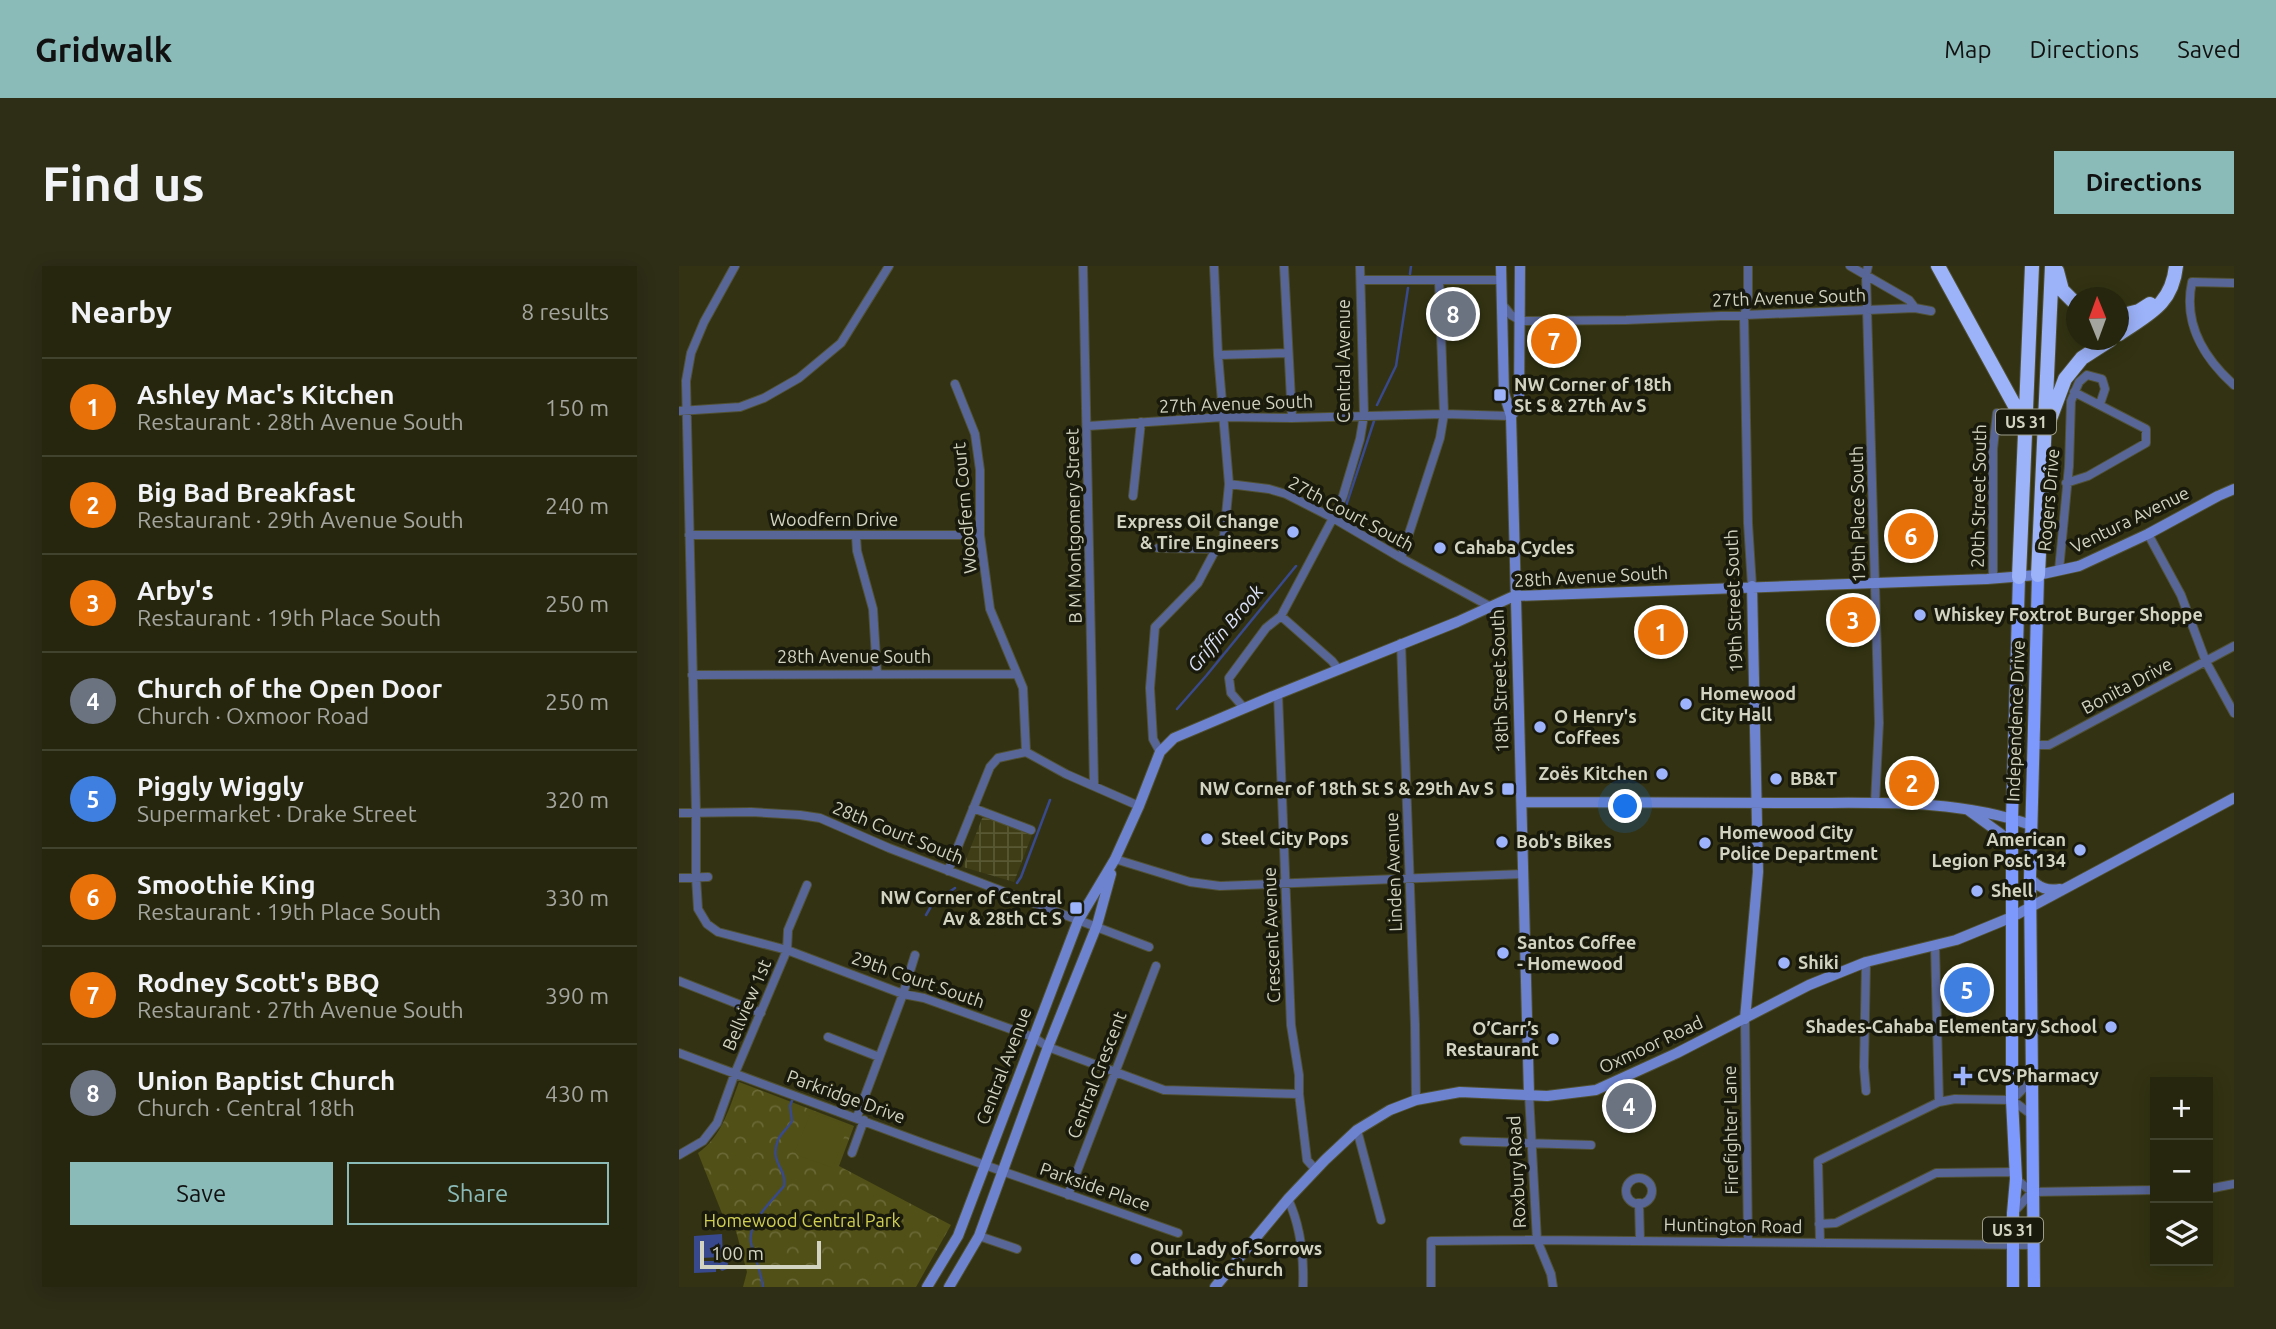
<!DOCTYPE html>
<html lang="en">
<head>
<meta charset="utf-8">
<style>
	body { margin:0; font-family:Ubuntu,sans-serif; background:#2e2e17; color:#f1f3f6 }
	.controls { position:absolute; right:21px; bottom:21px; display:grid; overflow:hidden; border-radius:0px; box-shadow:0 4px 18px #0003 }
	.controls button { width:63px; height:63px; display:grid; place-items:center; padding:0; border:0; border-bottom:2px solid #42432e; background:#26260e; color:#f1f3f6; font:35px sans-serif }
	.compass { position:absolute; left:1387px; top:21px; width:63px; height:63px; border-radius:50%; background:#26260e; box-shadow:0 4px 18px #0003; rotate:359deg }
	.scale { position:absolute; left:21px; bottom:18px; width:121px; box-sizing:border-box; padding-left:7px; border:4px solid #d3d3c1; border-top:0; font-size:19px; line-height:24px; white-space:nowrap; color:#d3d3c1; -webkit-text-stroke:5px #1a1a0c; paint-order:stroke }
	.you { position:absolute; left:947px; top:541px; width:24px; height:24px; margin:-18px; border:5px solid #fff; border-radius:50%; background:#1a73e8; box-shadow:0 0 0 10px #1a73e833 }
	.badge { display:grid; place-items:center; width:46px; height:46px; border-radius:50%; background:#8bbbb9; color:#fff; font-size:23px; font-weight:700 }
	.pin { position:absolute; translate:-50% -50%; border:4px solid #fff; box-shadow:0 2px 7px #0006 }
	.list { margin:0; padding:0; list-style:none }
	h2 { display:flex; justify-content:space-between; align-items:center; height:91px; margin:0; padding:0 28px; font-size:30px }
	h2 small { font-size:23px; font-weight:400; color:#a4a59e }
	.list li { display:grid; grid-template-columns:46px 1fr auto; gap:21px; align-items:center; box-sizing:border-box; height:98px; padding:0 28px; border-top:2px solid #42432e }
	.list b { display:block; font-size:26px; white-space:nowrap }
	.list p { margin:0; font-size:23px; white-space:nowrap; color:#a4a59e }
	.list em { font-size:23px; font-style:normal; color:#a4a59e }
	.actions { display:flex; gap:14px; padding:21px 28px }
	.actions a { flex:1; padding:16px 0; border:2px solid #8bbbb9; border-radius:0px; text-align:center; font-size:24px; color:#8bbbb9 }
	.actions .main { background:#8bbbb9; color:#111 }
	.icon { flex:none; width:38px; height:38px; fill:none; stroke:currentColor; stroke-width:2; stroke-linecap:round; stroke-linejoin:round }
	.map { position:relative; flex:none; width:1555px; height:1021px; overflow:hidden; border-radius:0px }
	header { display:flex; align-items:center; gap:42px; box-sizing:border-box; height:98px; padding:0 35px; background:#8bbbb9; color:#111 }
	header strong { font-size:33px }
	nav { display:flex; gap:38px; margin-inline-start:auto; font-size:24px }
	.intro { display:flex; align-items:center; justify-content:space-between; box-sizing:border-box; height:168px; padding:0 42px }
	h1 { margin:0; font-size:49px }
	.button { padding:18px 32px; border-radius:0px; background:#8bbbb9; color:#111; font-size:24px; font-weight:700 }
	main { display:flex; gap:42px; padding:0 42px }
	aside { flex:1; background:#26260e; border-radius:0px; box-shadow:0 4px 18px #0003 }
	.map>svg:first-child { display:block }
	.industrial { fill:url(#industrial-grid) }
	.park { fill:url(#park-crowns) }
	.garden { fill:#515016 }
	.water { fill:#38498e }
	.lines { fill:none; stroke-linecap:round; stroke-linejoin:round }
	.stream { stroke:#38498e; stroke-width:2.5 }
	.street-casing { stroke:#505032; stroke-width:10 }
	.secondary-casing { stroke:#505032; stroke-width:12 }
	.primary-casing { stroke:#505032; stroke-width:14 }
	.highway-casing { stroke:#505032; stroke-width:16 }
	.street { stroke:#586697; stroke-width:8 }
	.secondary { stroke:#6d83d0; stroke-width:10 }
	.primary { stroke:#7e99fc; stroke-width:12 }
	.highway { stroke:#9cb2f9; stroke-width:14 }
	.poi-dot { fill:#9db4fd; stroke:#1a1a0c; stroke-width:2.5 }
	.labels { text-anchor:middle; stroke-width:7; stroke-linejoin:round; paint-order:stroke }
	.shield { fill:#1a1a0c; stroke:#9c9c8b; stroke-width:2 }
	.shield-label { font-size:16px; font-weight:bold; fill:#d3d3c1 }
	.street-label { font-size:18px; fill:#d3d3c1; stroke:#1a1a0c }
	.poi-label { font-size:18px; font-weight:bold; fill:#d3d3c1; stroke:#1a1a0c; text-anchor:start }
	.park-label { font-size:18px; fill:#d0cf53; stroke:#1a1a0c }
	.water-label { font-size:19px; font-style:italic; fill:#dae1f6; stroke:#1a1a0c }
</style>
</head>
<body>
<header>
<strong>Gridwalk</strong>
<nav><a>Map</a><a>Directions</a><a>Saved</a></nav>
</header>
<div class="intro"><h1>Find us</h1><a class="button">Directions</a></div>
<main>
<aside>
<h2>Nearby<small>8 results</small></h2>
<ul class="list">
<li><span class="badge" style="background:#e8710a">1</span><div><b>Ashley Mac's Kitchen</b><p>Restaurant · 28th Avenue South</p></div><em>150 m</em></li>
<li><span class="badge" style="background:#e8710a">2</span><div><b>Big Bad Breakfast</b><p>Restaurant · 29th Avenue South</p></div><em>240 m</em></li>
<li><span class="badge" style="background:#e8710a">3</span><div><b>Arby's</b><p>Restaurant · 19th Place South</p></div><em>250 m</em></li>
<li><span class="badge" style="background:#6b7280">4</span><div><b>Church of the Open Door</b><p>Church · Oxmoor Road</p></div><em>250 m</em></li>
<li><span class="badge" style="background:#3f7fe0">5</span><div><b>Piggly Wiggly</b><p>Supermarket · Drake Street</p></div><em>320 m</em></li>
<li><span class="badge" style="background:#e8710a">6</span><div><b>Smoothie King</b><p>Restaurant · 19th Place South</p></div><em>330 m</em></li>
<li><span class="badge" style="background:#e8710a">7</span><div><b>Rodney Scott's BBQ</b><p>Restaurant · 27th Avenue South</p></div><em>390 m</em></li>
<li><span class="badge" style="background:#6b7280">8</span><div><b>Union Baptist Church</b><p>Church · Central 18th</p></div><em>430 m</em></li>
</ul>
<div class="actions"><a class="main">Save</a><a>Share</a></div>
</aside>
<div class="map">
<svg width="1555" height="1021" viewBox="0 0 1555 1021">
	<defs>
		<pattern id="industrial-grid" width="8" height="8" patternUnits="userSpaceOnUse" patternTransform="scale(1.75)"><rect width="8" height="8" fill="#3e3d15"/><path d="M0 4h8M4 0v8" fill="none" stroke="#595835"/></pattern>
		<pattern id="park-crowns" width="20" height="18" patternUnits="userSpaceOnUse" patternTransform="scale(1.75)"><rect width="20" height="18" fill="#515016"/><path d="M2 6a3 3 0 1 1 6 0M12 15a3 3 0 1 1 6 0" fill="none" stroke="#696836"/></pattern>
	</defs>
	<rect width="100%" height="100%" fill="#333313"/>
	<path class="industrial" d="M304 550 353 569 335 616 284 601Z"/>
	<path class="park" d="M60 816 175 860 160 900 272 959 237 1021H64L68 1006 57 965 48 960 19 887C43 870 50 843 60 816Z"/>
	<path class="garden" d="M135 847 166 858 168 863 155 898 151 901 118 889 116 885 131 849Z"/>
	<path class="water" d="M43 968 44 991 21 992V995H38L40 997 46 995 49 997 48 1003 43 1005 37 1000V1006L15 1007V970Z"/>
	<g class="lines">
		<path class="stream" d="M731 8 732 0
			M698 139 717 100 729 22
			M664 249 695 155
			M498 443 527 410 617 300
			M338 617 342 611 371 534
			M247 649 254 637 276 622
			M84 1021C82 1006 76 992 72 977 68 957 93 935 105 920 108 902 90 897 99 874 102 867 109 862 113 855L111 840 114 832"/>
		<g class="street-casing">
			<path id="street" d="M56 0 25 56 12 87 7 115 17 546V611L19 643 28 658 39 666 108 684 224 728 245 732 354 771 369 781 485 824 620 828
				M404 0 415 519
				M535 0 539 89 550 218
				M605 0 613 152
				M1069 0V35L1065 50 1069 257 1073 320
				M1171 0 1230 34 1236 42 1252 45
				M1189 0 1187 9 1200 457 1196 537
				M682 14H822
				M1555 17 1513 16C1504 57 1525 92 1555 119
				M823 38 832 49 842 55 947 54 1236 42
				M539 89 609 87
				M276 118 296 168 301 204V269L311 343 344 422 347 486
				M0 145 61 141 85 132 120 112 162 77 210 0
				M409 160 544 151 613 152 765 148 832 150
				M1387 217 1409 210 1467 177V163L1395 126
				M454 230 462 156
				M1469 268 1502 329 1527 396 1555 447
				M10 269H301
				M177 270 178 285 194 343 198 408
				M479 282 537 283 545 270 550 218 590 223 607 228 654 252 722 292 812 341
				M722 292 761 172 765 148 760 15
				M1380 304 1390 200 1392 135 1400 116 1408 109 1423 113 1426 123 1421 138
				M1314 313V183L1318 147
				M602 350 653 395 660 404
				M722 377 736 759 737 834
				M13 409 338 408
				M599 428 612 759 620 809V828L628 894 637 904
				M565 442 552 427 550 412 587 362 602 350 654 252 664 230 681 173 685 149 681 0
				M1354 479H1370L1555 380
				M347 486 387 508 460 540
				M481 486 474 473 471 422 476 361 519 317 537 283
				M294 542 352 564
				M0 547 72 546 121 549 141 552 210 582 470 681
				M436 593 511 616 541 620 844 608
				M269 605 311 501 319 492 347 486
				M0 612 29 611
				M1256 680 1260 836
				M1187 696 1185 801 1187 825
				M0 715 82 747
				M1066 753 1069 976
				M149 771 200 791
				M0 787 249 879 499 967
				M850 829 858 974 872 1008 874 1021
				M1333 834 1352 815
				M178 851 224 728 236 689
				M678 864 702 954
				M785 875 912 879
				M173 887 185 854
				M0 889 24 875 38 857 56 807 108 684 109 664 128 619
				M947 925a13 13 0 1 1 26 0a13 13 0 1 1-26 0Z
				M1337 913 1353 926 1476 924
				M1529 923 1555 918
				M389 929 477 700
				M609 933C622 961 625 991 624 1021
				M960 937 961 975
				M1334 947 1353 926
				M1140 958 1157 957 1257 907 1336 906
				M300 970 338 983
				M1141 977 1139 895 1260 836 1276 833 1333 834 1353 849
				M752 1021V975L858 974 1355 979"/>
		</g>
		<g class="secondary-casing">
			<path id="secondary" d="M822 0 825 127 832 150 834 220 850 829
				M832 150 840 139 841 0
				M843 536C937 537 1031 536 1125 537 1201 537 1279 533 1352 559
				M1289 544 1333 576
				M1351 612C1360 622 1368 625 1381 623
				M1066 753 1079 606 1073 320
				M248 1021 279 970 399 655 436 593 460 540 481 486 495 472 599 428 778 356 835 330 1308 313 1359 309 1400 300 1469 268 1539 230 1555 223
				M270 1021 300 970 369 781 418 659 432 608
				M536 1021 609 933 646 894 678 864 711 844 737 834 781 826 868 830 917 824 998 787 1130 719 1187 696 1277 674 1333 651 1555 532"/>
		</g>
		<g class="primary-casing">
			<path id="primary" d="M1334 1021V947L1337 913 1333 834V552L1340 311
				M1355 1021 1351 612 1359 309"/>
		</g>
		<g class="highway-casing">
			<path id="highway" d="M1259 0 1337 142 1343 160
				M1378 5 1383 24 1398 39
				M1440 50 1460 45 1471 38
				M1440 68C1469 48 1493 39 1497 0
				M1371 153 1386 113 1403 92 1431 74
				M1359 309 1373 0
				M1340 311 1353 0"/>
		</g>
		<use href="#street" class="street"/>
		<use href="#secondary" class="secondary"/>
		<use href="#primary" class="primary"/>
		<use href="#highway" class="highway"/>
	</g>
	<g class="poi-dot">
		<rect x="814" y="122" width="14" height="14" rx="3.5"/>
		<circle cx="614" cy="266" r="7"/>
		<circle cx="761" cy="282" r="7"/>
		<circle cx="1241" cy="349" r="7"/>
		<circle cx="1007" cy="438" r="7"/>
		<circle cx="861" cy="461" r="7"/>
		<circle cx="983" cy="508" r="7"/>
		<circle cx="1097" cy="513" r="7"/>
		<rect x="822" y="516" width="14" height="14" rx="3.5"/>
		<circle cx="528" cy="573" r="7"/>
		<circle cx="823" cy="576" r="7"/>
		<circle cx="1026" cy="577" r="7"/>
		<circle cx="1401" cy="584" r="7"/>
		<circle cx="1298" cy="625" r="7"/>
		<rect x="390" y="635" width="14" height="14" rx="3.5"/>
		<circle cx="824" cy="687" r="7"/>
		<circle cx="1105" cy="697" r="7"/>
		<circle cx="1432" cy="761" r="7"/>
		<circle cx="874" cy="773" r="7"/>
		<path d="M1280.5 799.5h7v7h7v7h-7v7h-7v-7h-7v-7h7z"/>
		<circle cx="457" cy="993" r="7"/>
	</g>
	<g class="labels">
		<g class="shield">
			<rect x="1317" y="143.5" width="60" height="25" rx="5"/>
			<rect x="1304" y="951.5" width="60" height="25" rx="5"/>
		</g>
		<g class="shield-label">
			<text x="1347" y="162">US 31</text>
			<text x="1334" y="970">US 31</text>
		</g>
		<g class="street-label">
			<text transform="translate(1110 32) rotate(-2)" y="6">27th Avenue South</text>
			<text transform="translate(665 95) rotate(-90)" y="6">Central Avenue</text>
			<text transform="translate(557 138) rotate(-2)" y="6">27th Avenue South</text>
			<text transform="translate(1300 230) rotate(-89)" y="6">20th Street South</text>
			<text transform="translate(1370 234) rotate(-85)" y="6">Rogers Drive</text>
			<text transform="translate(286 242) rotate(-95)" y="6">Woodfern Court</text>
			<text transform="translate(672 248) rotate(28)" y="6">27th Court South</text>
			<text transform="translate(1179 248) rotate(-91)" y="6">19th Place South</text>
			<text x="155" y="260">Woodfern Drive</text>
			<text transform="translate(1451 254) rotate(-26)" y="6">Ventura Avenue</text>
			<text transform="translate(395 260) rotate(-91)" y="6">B M Montgomery Street</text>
			<text transform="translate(912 311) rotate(-3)" y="6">28th Avenue South</text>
			<text transform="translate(1055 335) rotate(-92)" y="6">19th Street South</text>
			<text x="175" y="397">28th Avenue South</text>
			<text transform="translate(821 415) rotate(-92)" y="6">18th Street South</text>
			<text transform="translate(1448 420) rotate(-28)" y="6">Bonita Drive</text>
			<text transform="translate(1337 455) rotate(-88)" y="6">Independence Drive</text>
			<text transform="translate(219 567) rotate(22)" y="6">28th Court South</text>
			<text transform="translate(715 606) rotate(-92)" y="6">Linden Avenue</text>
			<text transform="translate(593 669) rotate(-92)" y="6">Crescent Avenue</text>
			<text transform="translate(239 714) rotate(19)" y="6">29th Court South</text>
			<text transform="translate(68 739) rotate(-67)" y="6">Bellview 1st</text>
			<text transform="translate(972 779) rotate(-25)" y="6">Oxmoor Road</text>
			<text transform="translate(325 800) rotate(-69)" y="6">Central Avenue</text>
			<text transform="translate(418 809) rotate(-69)" y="6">Central Crescent</text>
			<text transform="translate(167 831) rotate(20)" y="6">Parkridge Drive</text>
			<text transform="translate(1052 864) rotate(-91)" y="6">Firefighter Lane</text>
			<text transform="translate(838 906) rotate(-93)" y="6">Roxbury Road</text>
			<text transform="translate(416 921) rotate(19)" y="6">Parkside Place</text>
			<text transform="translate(1054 960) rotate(1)" y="6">Huntington Road</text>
		</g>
		<g class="poi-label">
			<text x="835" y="125">NW Corner of 18th<tspan x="835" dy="21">St S &amp; 27th Av S</tspan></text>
			<text x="600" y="262" text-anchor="end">Express Oil Change<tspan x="600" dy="21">&amp; Tire Engineers</tspan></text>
			<text x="775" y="288">Cahaba Cycles</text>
			<text x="1255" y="355">Whiskey Foxtrot Burger Shoppe</text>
			<text x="1021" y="434">Homewood<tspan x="1021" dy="21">City Hall</tspan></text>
			<text x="875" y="457">O Henry's<tspan x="875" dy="21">Coffees</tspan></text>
			<text x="969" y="514" text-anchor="end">Zoës Kitchen</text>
			<text x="1111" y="519">BB&amp;T</text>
			<text x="815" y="529" text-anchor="end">NW Corner of 18th St S &amp; 29th Av S</text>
			<text x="1040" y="573">Homewood City<tspan x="1040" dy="21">Police Department</tspan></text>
			<text x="542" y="579">Steel City Pops</text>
			<text x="1387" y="580" text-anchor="end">American<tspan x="1387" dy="21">Legion Post 134</tspan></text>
			<text x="837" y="582">Bob's Bikes</text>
			<text x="1312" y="631">Shell</text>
			<text x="383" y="638" text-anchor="end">NW Corner of Central<tspan x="383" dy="21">Av &amp; 28th Ct S</tspan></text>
			<text x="838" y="683">Santos Coffee<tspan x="838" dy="21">- Homewood</tspan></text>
			<text x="1119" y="703">Shiki</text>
			<text x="1418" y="767" text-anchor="end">Shades-Cahaba Elementary School</text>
			<text x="860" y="769" text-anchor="end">O’Carr’s<tspan x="860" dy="21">Restaurant</tspan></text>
			<text x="1298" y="816">CVS Pharmacy</text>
			<text x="471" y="989">Our Lady of Sorrows<tspan x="471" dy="21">Catholic Church</tspan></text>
		</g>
		<g class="park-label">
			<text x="123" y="961">Homewood Central Park</text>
		</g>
		<g class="water-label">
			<text transform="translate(546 362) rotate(-50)" y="7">Griffin Brook</text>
		</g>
	</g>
</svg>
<div class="controls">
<button>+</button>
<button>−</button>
<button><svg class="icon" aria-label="layers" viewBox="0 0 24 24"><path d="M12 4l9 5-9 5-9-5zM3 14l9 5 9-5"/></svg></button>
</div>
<svg class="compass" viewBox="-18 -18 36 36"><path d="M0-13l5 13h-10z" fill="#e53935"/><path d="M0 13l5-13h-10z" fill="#a4a59e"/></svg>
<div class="scale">100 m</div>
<div class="you"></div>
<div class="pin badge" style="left:982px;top:366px;background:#e8710a">1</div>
<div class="pin badge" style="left:1233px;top:517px;background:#e8710a">2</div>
<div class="pin badge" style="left:1174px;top:354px;background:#e8710a">3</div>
<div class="pin badge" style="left:950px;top:840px;background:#6b7280">4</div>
<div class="pin badge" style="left:1288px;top:724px;background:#3f7fe0">5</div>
<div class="pin badge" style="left:1232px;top:270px;background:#e8710a">6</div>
<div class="pin badge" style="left:875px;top:75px;background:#e8710a">7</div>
<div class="pin badge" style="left:774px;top:48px;background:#6b7280">8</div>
</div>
</main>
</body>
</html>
